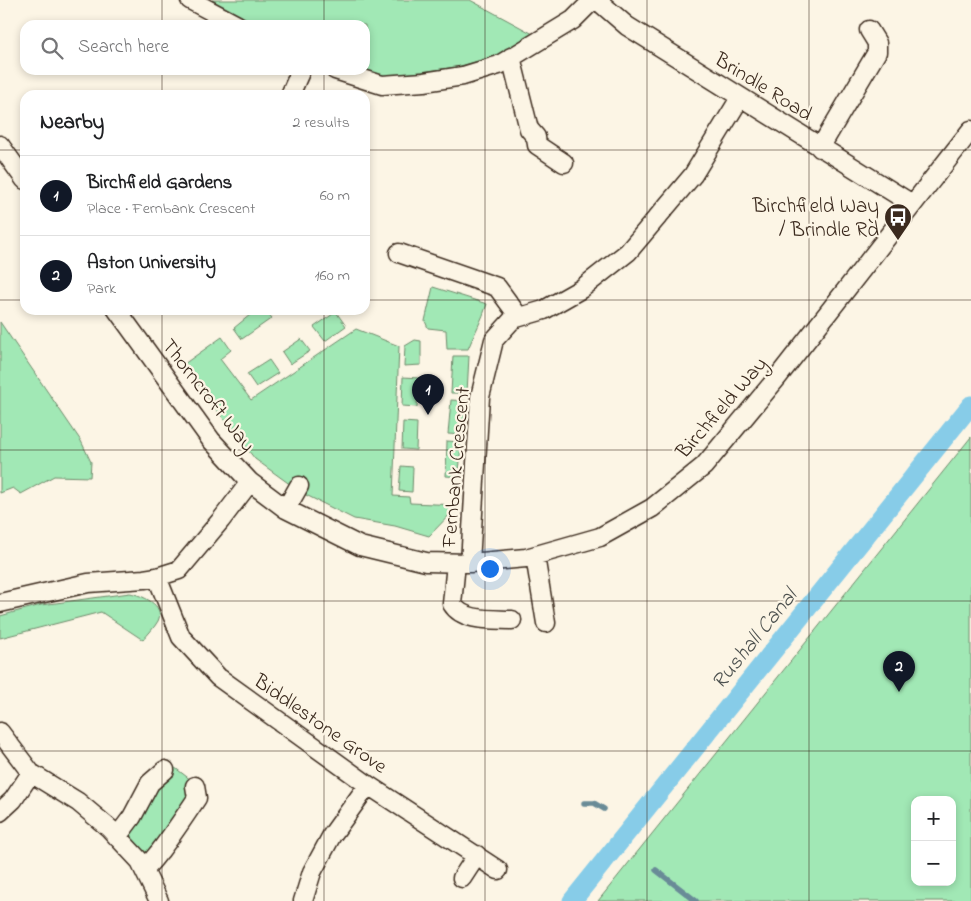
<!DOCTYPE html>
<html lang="en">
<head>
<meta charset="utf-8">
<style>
	body { margin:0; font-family:"Indie Flower",sans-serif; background:#f6f6f6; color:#202124 }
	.controls { position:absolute; right:15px; bottom:15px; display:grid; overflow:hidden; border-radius:10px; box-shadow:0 2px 8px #0003 }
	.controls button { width:45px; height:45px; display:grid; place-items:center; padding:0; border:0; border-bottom:1px solid #e0e0e0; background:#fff; color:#202124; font:25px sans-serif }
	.you { position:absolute; left:489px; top:568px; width:18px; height:18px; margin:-12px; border:4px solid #fff; border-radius:50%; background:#1a73e8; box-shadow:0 0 0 8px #1a73e833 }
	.badge { display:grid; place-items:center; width:32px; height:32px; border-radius:50%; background:#111827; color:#fff; font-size:16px; font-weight:700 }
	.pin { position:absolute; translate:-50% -41px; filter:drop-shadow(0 1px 2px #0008) }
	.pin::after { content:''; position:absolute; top:26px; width:18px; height:15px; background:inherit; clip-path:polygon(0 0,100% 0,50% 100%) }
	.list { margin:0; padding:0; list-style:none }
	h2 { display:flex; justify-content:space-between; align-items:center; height:65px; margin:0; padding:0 20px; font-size:21px }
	h2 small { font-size:16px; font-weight:400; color:#757577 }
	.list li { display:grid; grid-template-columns:32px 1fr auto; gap:15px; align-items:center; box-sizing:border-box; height:80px; padding:0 20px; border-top:1px solid #e0e0e0 }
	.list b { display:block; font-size:19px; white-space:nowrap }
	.list p { margin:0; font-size:16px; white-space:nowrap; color:#757577 }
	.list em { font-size:16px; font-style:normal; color:#757577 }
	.icon { flex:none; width:28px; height:28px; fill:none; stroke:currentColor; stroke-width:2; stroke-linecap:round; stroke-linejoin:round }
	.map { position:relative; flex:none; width:971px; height:901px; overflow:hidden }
	.search { position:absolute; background:#fff; box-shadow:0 2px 8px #0003; left:20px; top:20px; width:350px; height:55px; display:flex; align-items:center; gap:12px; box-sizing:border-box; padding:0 18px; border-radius:15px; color:#757577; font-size:19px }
	.panel { position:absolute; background:#fff; box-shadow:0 2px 8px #0003; left:20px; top:90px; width:350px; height:225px; border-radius:15px }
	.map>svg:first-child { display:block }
	.green { fill:#a1e8b5; stroke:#6e896a; fill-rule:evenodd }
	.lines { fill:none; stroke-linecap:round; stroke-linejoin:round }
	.stream { stroke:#698b97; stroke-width:5.5 }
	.canal { stroke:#87cce8; stroke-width:19 }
	.minor-casing { stroke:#3b2a1e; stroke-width:21 }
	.minor { stroke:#fcf5e5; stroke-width:18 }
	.grid { fill:none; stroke:#3b2a1e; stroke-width:1; stroke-opacity:0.55 }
	.labels { text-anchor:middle; stroke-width:4.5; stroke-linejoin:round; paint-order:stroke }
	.street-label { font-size:21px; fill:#3b2a1e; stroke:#fcf5e5 }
	.poi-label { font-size:21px; fill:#3b2a1e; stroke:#fcf5e5; text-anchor:end }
	.water-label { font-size:22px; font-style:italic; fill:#4e5250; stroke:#fcf5e5 }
</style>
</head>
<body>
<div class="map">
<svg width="971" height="901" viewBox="0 0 971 901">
	<rect width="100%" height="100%" fill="#fcf5e5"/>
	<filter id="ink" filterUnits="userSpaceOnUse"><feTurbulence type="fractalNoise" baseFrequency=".02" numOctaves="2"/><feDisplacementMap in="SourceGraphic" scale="10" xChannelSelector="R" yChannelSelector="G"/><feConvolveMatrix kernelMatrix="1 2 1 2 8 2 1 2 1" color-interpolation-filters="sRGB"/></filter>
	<g filter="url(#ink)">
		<path class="green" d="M212 0H470L533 34 496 56 457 67 383 77 365 70V25H259Z
			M433 287 487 304C482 320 474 334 468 349H447L446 330 428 328 425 321Z
			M256 310H265L272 318 242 339 234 328Z
			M336 312 346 326 325 341 314 327Z
			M0 322 81 441 91 462 90 477 54 476 21 494 13 488 0 493Z
			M356 329 399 346 393 496 409 497 410 503 459 505 429 536 395 526 354 519 302 493 255 459 216 409 184 364 222 337 231 350 220 359 251 400Z
			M301 339 310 351 290 364 282 352Z
			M415 340 421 341V365L404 366 405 346Z
			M453 356H469L467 393H451Z
			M269 360 278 373 256 387 247 374Z
			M403 377 419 378 417 407 402 406Z
			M451 400 466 401 463 435 448 434Z
			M403 422 417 423 416 450 402 449Z
			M971 437V901H598ZM915 800H952V882H915Z
			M447 441 461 442 459 477 446 476Z
			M401 466 413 467 412 492 399 491Z
			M130 593C141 595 166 605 158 621 154 628 148 634 143 640L101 612 0 638V616L41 605Z
			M174 767 191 780V793L148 860 128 835C142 811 148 789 174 776Z"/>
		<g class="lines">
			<path class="stream" d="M584 803H594L604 809
				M656 870 696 901"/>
			<path class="canal" d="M572 901 971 405"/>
			<g class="minor-casing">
				<path id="minor" d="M190 0 237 25
					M597 0 627 26 912 204
					M511 57 529 129 536 137 537 145 564 163
					M335 70 382 85 424 82 463 76 499 65 573 20 593 0
					M290 95 301 70
					M0 145 25 180
					M820 148 877 52V43L869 30
					M399 253 497 287 519 317
					M117 310 211 440 250 482 286 509 360 546 426 562 470 563 526 558 600 537 652 508 704 466 777 378 971 130
					M286 509 299 486
					M535 556 546 623
					M456 563 452 604C463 622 493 619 512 620
					M470 563 480 397 494 340 513 319 544 310 581 289 628 252 693 175 740 98
					M157 577 181 637 218 677 368 785 498 870
					M0 603 88 583 144 579 157 577 179 570 221 520 250 482
					M0 732 31 773 78 802 109 828 139 860 159 901
					M0 812 13 800 31 773
					M117 837 132 817 150 783 165 770
					M144 869C151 863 154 858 160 851 173 834 185 816 197 798L195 786
					M462 878 477 855
					M303 901 312 872 332 835 368 785"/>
			</g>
			<use href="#minor" class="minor"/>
		</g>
	</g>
	<path class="grid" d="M162 0V25M324 0V25M485 0V901M647 0V901M809 0V901M162 70V95M324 70V95M0 150H25M365 150H971M0 300H25M365 300H971M162 310V901M324 310V901M0 450H971M0 601H971M0 751H971"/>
	<defs>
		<g id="bus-pin" transform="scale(1.4375)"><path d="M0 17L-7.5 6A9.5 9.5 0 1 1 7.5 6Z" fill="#3b2a1e" stroke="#fcf5e5"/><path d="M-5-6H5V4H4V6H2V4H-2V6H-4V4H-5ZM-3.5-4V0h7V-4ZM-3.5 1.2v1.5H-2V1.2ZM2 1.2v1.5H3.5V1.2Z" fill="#fff"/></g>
	</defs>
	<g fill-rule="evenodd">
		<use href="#bus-pin" x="898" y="217"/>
	</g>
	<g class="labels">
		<g class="street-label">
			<text transform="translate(764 86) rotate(32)" y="7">Brindle Road</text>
			<text transform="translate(209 395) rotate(52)" y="7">Thorncroft Way</text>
			<text transform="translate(721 407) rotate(-49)" y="7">Birchfield Way</text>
			<text transform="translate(455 467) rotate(-85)" y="7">Fernbank Crescent</text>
			<text transform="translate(321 723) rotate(35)" y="7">Biddlestone Grove</text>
		</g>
		<g class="poi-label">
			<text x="879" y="212">Birchfield Way<tspan x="879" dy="24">/ Brindle Rd</tspan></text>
		</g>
		<g class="water-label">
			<text transform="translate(753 638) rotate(-51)" y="8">Rushall Canal</text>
		</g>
	</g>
</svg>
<div class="controls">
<button>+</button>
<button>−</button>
</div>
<div class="you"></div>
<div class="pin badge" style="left:428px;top:415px">1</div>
<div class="pin badge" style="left:899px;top:692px">2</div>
<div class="search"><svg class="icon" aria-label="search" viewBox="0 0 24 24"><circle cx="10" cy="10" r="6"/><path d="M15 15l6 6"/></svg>Search here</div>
<section class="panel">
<h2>Nearby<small>2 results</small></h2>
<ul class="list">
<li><span class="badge">1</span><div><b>Birchfield Gardens</b><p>Place · Fernbank Crescent</p></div><em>60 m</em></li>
<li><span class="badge">2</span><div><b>Aston University</b><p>Park</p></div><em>160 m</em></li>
</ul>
</section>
</div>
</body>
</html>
